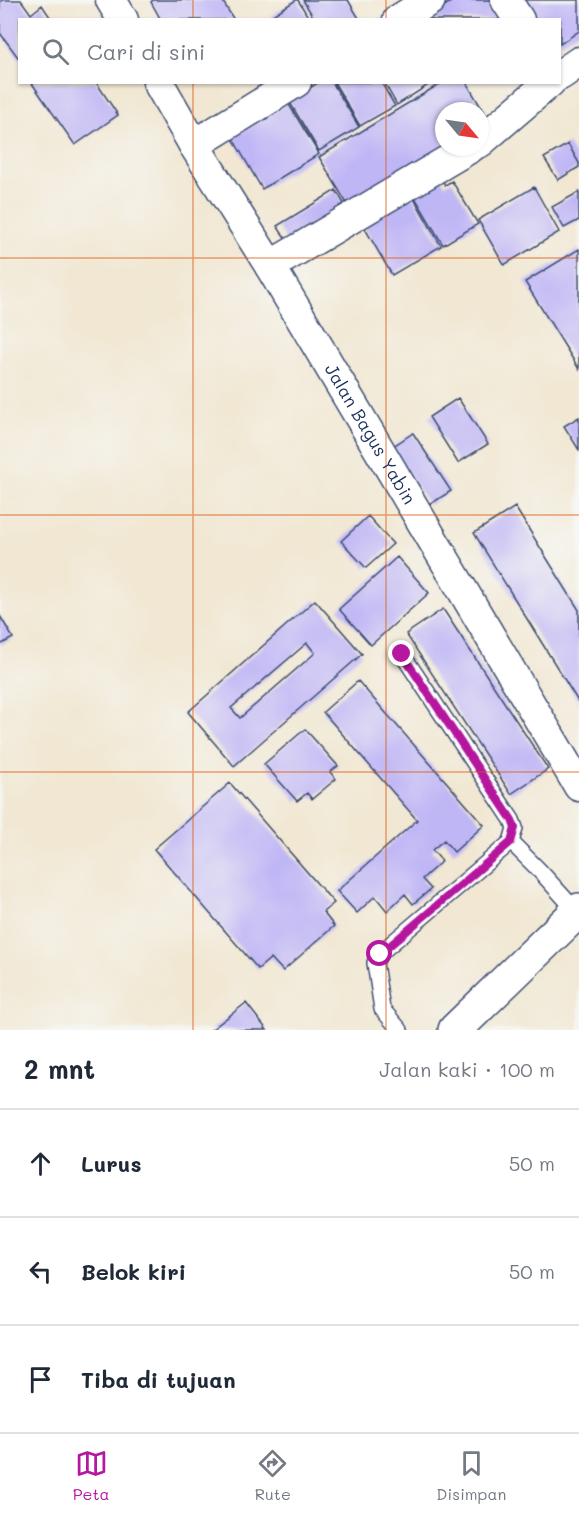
<!DOCTYPE html>
<html lang="id">
<head>
<meta charset="utf-8">
<style>
	body { margin:0; font-family:Mali,sans-serif; background:#f6f6f7; color:#1f2937 }
	.compass { position:absolute; left:435px; top:102px; width:54px; height:54px; border-radius:50%; background:#fff; box-shadow:0 2px 4px #0004; rotate:119deg }
	.stop { position:absolute; width:18px; height:18px; margin:-14px; border:4px solid #b5179e; border-radius:50%; background:#fff }
	.stop.end { background:#b5179e; border-color:#fff; box-shadow:0 2px 6px #0008 }
	.list { margin:0; padding:0; list-style:none }
	h2 { display:flex; justify-content:space-between; align-items:center; height:78px; margin:0; padding:0 24px; font-size:26px }
	h2 small { font-size:20px; font-weight:400; color:#747a83 }
	.list li { display:grid; grid-template-columns:39px 1fr auto; gap:18px; align-items:center; box-sizing:border-box; height:108px; padding:0 24px; border-top:2px solid #e0e1e3 }
	.list b { display:block; font-size:22px; white-space:nowrap }
	.list em { font-size:20px; font-style:normal; color:#747a83 }
	.icon { flex:none; width:33px; height:33px; fill:none; stroke:currentColor; stroke-width:2; stroke-linecap:round; stroke-linejoin:round }
	.map { position:relative; flex:none; width:579px; height:1030px; overflow:hidden }
	.search { position:absolute; background:#fff; box-shadow:0 2px 4px #0004; left:18px; right:18px; top:18px; height:66px; display:flex; align-items:center; gap:15px; box-sizing:border-box; padding:0 21px; border-radius:0px; color:#747a83; font-size:22px }
	.sheet { height:402px; background:#fff }
	nav { display:flex; justify-content:space-around; align-items:center; box-sizing:border-box; height:84px; border-top:2px solid #e0e1e3; background:#fff; font-size:16px; color:#747a83 }
	nav a { display:grid; justify-items:center; gap:3px }
	nav .on { color:#b5179e }
	.map>svg:first-child { display:block }
	.building { fill:#bfb6f5; fill-rule:evenodd }
	.lines { fill:none; stroke-linecap:round; stroke-linejoin:round }
	.lane-casing { stroke:#3b4b6f; stroke-width:18 }
	.street-casing { stroke:#3b4b6f; stroke-width:33 }
	.secondary-casing { stroke:#3b4b6f; stroke-width:36 }
	.lane { stroke:#fff; stroke-width:15 }
	.street { stroke:#fff; stroke-width:30 }
	.secondary { stroke:#fff; stroke-width:33 }
	.route { stroke:#b5179e; stroke-width:8 }
	.grid { fill:none; stroke:#de5710; stroke-width:1.5; stroke-opacity:0.55 }
	.labels { text-anchor:middle; stroke-width:6; stroke-linejoin:round; paint-order:stroke }
	.street-label { font-size:18px; fill:#1b2f5e; stroke:#f6f6f2 }
</style>
</head>
<body>
<div class="map">
<svg width="579" height="1030" viewBox="0 0 579 1030">
	<rect width="100%" height="100%" fill="#f6f6f2"/>
	<filter id="ink" filterUnits="userSpaceOnUse"><feTurbulence type="fractalNoise" baseFrequency=".0167" numOctaves="2"/><feDisplacementMap in="SourceGraphic" scale="12" xChannelSelector="R" yChannelSelector="G"/><feConvolveMatrix kernelMatrix="1 2 1 2 8 2 1 2 1" color-interpolation-filters="sRGB"/></filter>
	<filter id="wash" filterUnits="userSpaceOnUse"><feTurbulence type="fractalNoise" baseFrequency=".008" numOctaves="4" result="noise"/><feDisplacementMap in="SourceGraphic" scale="24" xChannelSelector="R" yChannelSelector="G"/><feGaussianBlur stdDeviation="1.35" result="paint"/><feColorMatrix in="noise" values="0 0 0 0 0 0 0 0 0 0 0 0 0 0 0 0 0 1.4 0 .05"/><feComposite in="paint" operator="in"/></filter>
	<g filter="url(#wash)">
		<rect width="100%" height="100%" fill="#f1e7d2"/>
		<g id="blocks">
			<path class="building" d="M2 0H21L31 14 42 5 52 20H20V60L0 33V2Z
				M153 0H222L234 20H161L151 2Z
				M296 0H298L310 20H273L271 16Z
				M303 0H348L360 20H315Z
				M454 0H498L510 20H431L429 15Z
				M516 0H579V31L560 44V20H529Z
				M31 82H96L118 115 75 145Z
				M319 82H332L359 127 319 151 289 101Z
				M334 82H381L395 106 360 126Z
				M384 82H433L397 105Z
				M443 82H466L490 122 480 128V111H444V147L349 207 319 157Z
				M288 103 319 154 262 189 232 137Z
				M568 144 579 163V167L558 180 544 158Z
				M441 178 445 185 452 181 478 224 443 245 413 194Z
				M534 187 559 232 504 265 478 220Z
				M336 190 346 207 288 242 277 226Z
				M409 190 441 246 392 275 360 220Z
				M579 192V220L564 228 552 207Z
				M579 249V369L525 282Z
				M458 398 488 444 458 463 429 417Z
				M579 417V450L564 426Z
				M413 433 451 491 429 505 392 447Z
				M515 507 579 610V703L474 533Z
				M368 516 393 544 366 568 341 541Z
				M397 557 429 593 371 645 339 609Z
				M315 600 362 654 234 766 188 712ZM307 643 315 653 240 718 231 708Z
				M443 609 548 769 511 794 406 634Z
				M0 616 13 638 0 645Z
				M358 681 484 825 454 852 444 840 432 850 442 861 422 879 431 889 413 904 405 894 387 911 375 896 357 913 337 891 417 820 323 712Z
				M305 729 338 766 330 772 336 779 312 799 307 793 297 801 264 764Z
				M230 783 334 903 323 912 334 926 283 971 271 958 258 969 154 849Z
				M246 1003 267 1030H211Z"/>
		</g>
	</g>
	<g filter="url(#ink)">
		<use href="#blocks" fill-opacity="0" stroke="#3b4b6f" stroke-width="1.5"/>
		<g class="lines">
			<g class="lane-casing">
				<path id="lane" d="M511 842 539 870 577 912
					M400 1030 382 1009 375 963 379 954 511 842 515 828 512 820 402 654"/>
			</g>
			<g class="street-casing">
				<g id="street">
					<path d="M111 0 123 20"/>
					<path d="M506 0 519 20"/>
					<path d="M398 20 430 0"/>
					<path d="M560 75 579 62"/>
					<path id="s1" d="M158 82 194 145 270 266 579 786"/>
					<path d="M480 142 550 82"/>
					<path d="M194 145 296 82"/>
					<path d="M270 266 471 147"/>
				</g>
			</g>
			<g class="secondary-casing">
				<path id="secondary" d="M455 1030 579 910"/>
			</g>
			<use href="#lane" class="lane"/>
			<use href="#street" class="street"/>
			<use href="#secondary" class="secondary"/>
		</g>
	</g>
	<g class="lines" filter="url(#ink)">
		<path class="route" d="M380 954 511 842 515 828 512 820 402 654"/>
	</g>
	<path class="grid" d="M193 0V20M386 0V20M193 82V1030M386 82V1030M0 258H579M0 515H579M0 772H579"/>
	<g class="labels">
		<g class="street-label">
			<text dy="6" stroke="none"><textPath href="#s1" startOffset="411">Jalan Bagus Yabin</textPath></text>
		</g>
	</g>
</svg>
<svg class="compass" viewBox="-18 -18 36 36"><path d="M0-13l5 13h-10z" fill="#e53935"/><path d="M0 13l5-13h-10z" fill="#747a83"/></svg>
<div class="stop" style="left:380px;top:954px"></div>
<div class="stop end" style="left:402px;top:654px"></div>
<div class="search"><svg class="icon" aria-label="search" viewBox="0 0 24 24"><circle cx="10" cy="10" r="6"/><path d="M15 15l6 6"/></svg>Cari di sini</div>
</div>
<section class="sheet">
<h2>2 mnt<small>Jalan kaki · 100 m</small></h2>
<ul class="list">
<li><svg class="icon" aria-label="ahead" viewBox="0 0 24 24"><path d="M12 20V5M6 11l6-6 6 6"/></svg><div><b>Lurus</b></div><em>50 m</em></li>
<li><svg class="icon" aria-label="left" viewBox="0 0 24 24"><path d="M17 20v-9H6M10 6l-5 5 5 5"/></svg><div><b>Belok kiri</b></div><em>50 m</em></li>
<li><svg class="icon" aria-label="arrive" viewBox="0 0 24 24"><path d="M6 21V4h12l-3 4 3 4H6"/></svg><div><b>Tiba di tujuan</b></div></li>
</ul>
</section>
<nav>
<a class="on"><svg class="icon" aria-label="map" viewBox="0 0 24 24"><path d="M3 6l6-2 6 2 6-2v14l-6 2-6-2-6 2zM9 4v14M15 6v14"/></svg>Peta</a>
<a><svg class="icon" aria-label="directions" viewBox="0 0 24 24"><path d="M12 3l9 9-9 9-9-9zM9 14v-3h6M13 9l2 2-2 2"/></svg>Rute</a>
<a><svg class="icon" aria-label="saved" viewBox="0 0 24 24"><path d="M7 4h10v16l-5-4-5 4z"/></svg>Disimpan</a>
</nav>
</body>
</html>
